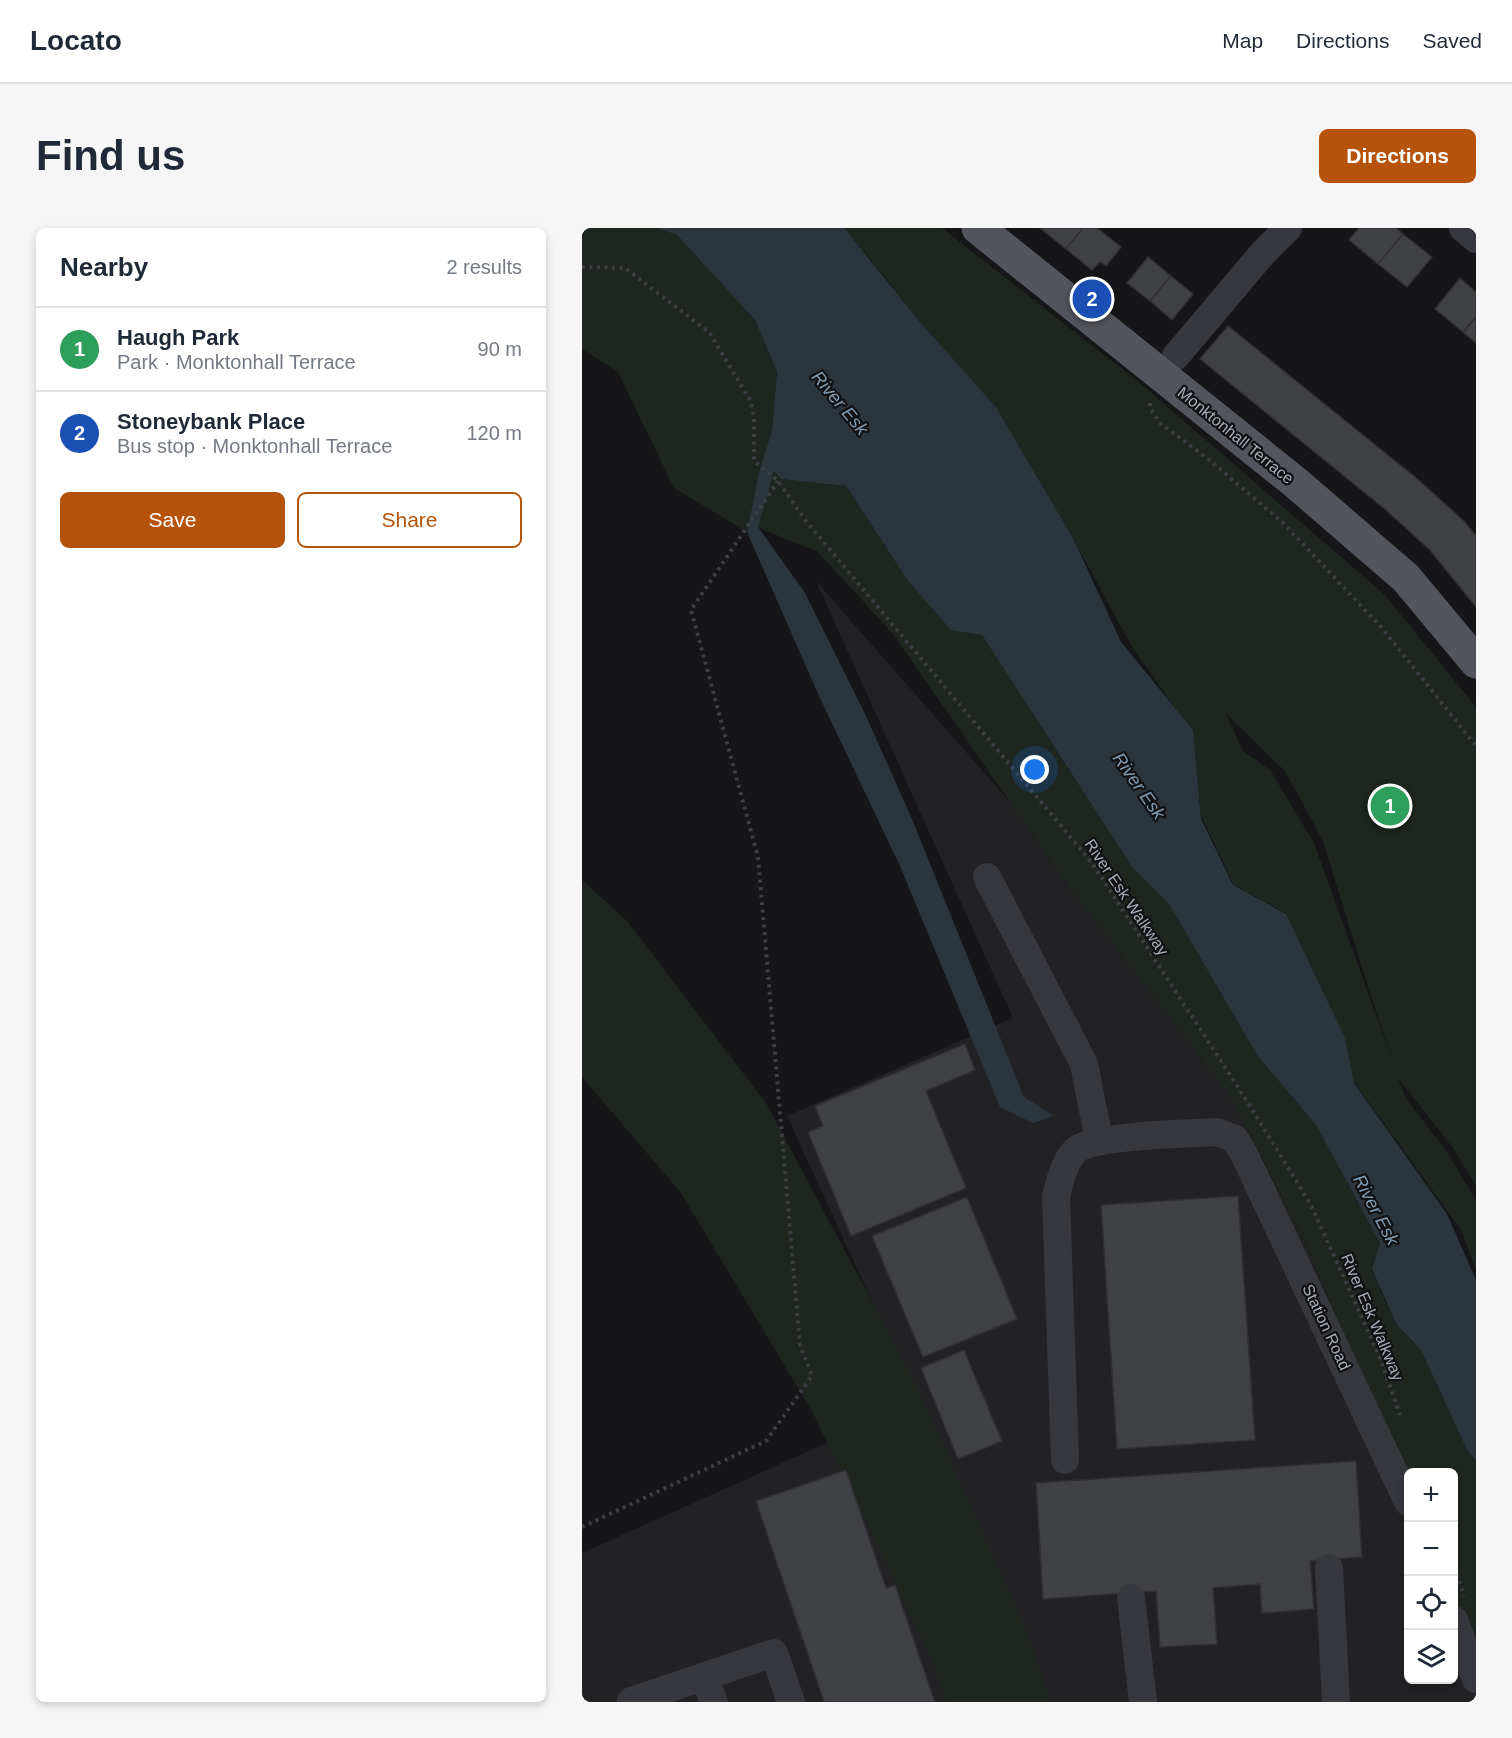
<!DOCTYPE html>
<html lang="en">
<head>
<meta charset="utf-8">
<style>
	body { margin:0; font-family:Helvetica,sans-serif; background:#f6f6f7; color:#1f2937 }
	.controls { position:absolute; right:18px; bottom:18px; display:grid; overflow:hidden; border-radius:9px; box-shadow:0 3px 9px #0003 }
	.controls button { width:54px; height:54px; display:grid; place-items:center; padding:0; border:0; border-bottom:2px solid #e0e1e3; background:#fff; color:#1f2937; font:30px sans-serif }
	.you { position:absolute; left:453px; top:542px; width:21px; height:21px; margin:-15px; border:4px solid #fff; border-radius:50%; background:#1a73e8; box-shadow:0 0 0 9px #1a73e833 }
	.badge { display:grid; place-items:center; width:39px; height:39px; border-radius:50%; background:#b45309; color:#fff; font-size:20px; font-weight:700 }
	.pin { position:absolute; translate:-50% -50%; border:3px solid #fff; box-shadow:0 2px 6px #0006 }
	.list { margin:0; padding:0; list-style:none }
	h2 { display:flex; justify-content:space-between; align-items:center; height:78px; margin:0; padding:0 24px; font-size:26px }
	h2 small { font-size:20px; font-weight:400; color:#747a83 }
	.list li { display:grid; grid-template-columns:39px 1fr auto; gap:18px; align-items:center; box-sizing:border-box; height:84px; padding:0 24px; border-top:2px solid #e0e1e3 }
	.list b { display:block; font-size:22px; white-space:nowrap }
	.list p { margin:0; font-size:20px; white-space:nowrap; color:#747a83 }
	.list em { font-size:20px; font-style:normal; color:#747a83 }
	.actions { display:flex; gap:12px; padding:18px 24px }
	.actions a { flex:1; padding:14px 0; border:2px solid #b45309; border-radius:9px; text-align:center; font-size:21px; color:#b45309 }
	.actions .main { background:#b45309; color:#fff }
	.icon { flex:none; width:33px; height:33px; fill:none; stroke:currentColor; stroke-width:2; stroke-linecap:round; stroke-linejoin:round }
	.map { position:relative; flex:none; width:894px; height:1474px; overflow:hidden; border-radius:9px }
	header { display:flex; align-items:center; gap:36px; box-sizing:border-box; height:84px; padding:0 30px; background:#fff; border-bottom:2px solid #e0e1e3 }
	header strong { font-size:28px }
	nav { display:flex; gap:33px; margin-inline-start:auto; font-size:21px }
	.intro { display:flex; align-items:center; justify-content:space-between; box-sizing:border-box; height:144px; padding:0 36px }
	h1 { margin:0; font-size:42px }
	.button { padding:15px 27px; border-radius:9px; background:#b45309; color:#fff; font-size:21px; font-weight:700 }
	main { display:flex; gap:36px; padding:0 36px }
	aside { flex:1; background:#fff; border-radius:9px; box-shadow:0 3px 9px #0003 }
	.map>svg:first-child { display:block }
	.built { fill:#222225 }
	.green { fill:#1e261f; fill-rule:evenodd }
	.water { fill:#2c353c }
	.building { fill:#404145; stroke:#303034; stroke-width:1.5 }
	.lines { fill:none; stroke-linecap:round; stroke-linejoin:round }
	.path { stroke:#3d3f44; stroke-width:4; stroke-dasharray:3 4.5; stroke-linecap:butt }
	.minor { stroke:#37383d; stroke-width:28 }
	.major { stroke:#53555c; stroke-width:33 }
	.labels { text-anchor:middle; stroke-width:4.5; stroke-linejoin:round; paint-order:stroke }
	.street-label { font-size:16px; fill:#a8adb8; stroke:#111113 }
	.water-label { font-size:18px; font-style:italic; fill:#7f9bb3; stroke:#111113 }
</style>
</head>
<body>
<header>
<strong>Locato</strong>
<nav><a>Map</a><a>Directions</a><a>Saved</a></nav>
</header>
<div class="intro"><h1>Find us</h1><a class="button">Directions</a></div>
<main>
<aside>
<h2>Nearby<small>2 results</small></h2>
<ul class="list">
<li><span class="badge" style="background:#2e9e5b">1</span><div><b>Haugh Park</b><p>Park · Monktonhall Terrace</p></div><em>90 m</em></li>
<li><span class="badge" style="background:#1a4fb4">2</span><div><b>Stoneybank Place</b><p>Bus stop · Monktonhall Terrace</p></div><em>120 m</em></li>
</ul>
<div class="actions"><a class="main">Save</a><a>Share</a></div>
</aside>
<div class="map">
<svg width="894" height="1474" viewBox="0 0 894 1474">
	<rect width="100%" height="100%" fill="#161618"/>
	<path class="built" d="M234 353 428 574 487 659 649 869 725 1018 826 1264V1452H872V1374L894 1428V1474H0V1325L336 1174 205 888 431 790Z"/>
	<path class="green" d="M0 0H75L95 7 173 92 195 144 190 202 177 244 165 304 92 260 36 144 0 121Z
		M222 0H360L559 156 803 367 894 479V958L871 920 816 850 823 869 865 924 894 972V1042L879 1002 765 844 704 685 652 657 619 587 611 505 550 419 491 310 414 179 339 95 282 23ZM644 486 703 543 741 613 789 769 815 845 732 615 688 542 661 523Z
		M192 242 200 251 264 258 326 353 400 407 550 639 587 676 675 827 734 897 798 1015 790 1042 813 1096 839 1122 885 1222 894 1233V1428L872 1374V1244H826V1264L725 1018 649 869 487 659 311 406 236 324 175 299Z
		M0 652 45 693 184 875 333 1154 446 1406 469 1474H364L345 1420 231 1185 99 965 0 849Z"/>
	<path class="water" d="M75 0H262L339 95 414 179 491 310 539 414 611 502 619 591 651 657 704 686 763 810 772 855 865 986 894 1052V1233L885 1222 839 1122 814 1096 790 1041 798 1015 734 897 675 827 587 676 550 639 400 407 369 402 326 353 264 258 199 251 192 243 176 299 223 365 284 488 330 591 442 869 472 888 451 895 418 879 318 638 237 468 165 304 177 244 190 202 195 144 173 92 95 7Z"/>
	<path class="building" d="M458 0H501L484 21Z
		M501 0H515L539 19 524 38 518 34 510 42 484 21Z
		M777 0H814L821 6 796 36 767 12Z
		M821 6 850 29 825 59 796 36Z
		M566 29 589 48 568 73 545 55Z
		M589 48 611 66 590 92 568 73Z
		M878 50 894 64V89L881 104 853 81Z
		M894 89V115L881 104Z
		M646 98 833 249 882 293 894 308V379L848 322 804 282 618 131Z
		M383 816 393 842 344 863 384 960 269 1008 226 904 241 898 233 878Z
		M656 968 673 1212 535 1221 519 977Z
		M385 969 435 1091 341 1129 290 1008Z
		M382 1122 420 1213 376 1231 339 1140Z
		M774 1233 780 1329 728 1333 732 1381 680 1385 678 1356 631 1360 635 1416 578 1419 574 1363 461 1371 454 1255Z
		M264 1242 304 1360 313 1357 353 1474H242L174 1273Z"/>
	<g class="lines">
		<path class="path" d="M0 39 43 40 127 104 168 172 172 188V233L196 253 224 293 510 635 663 870 729 977 798 1130 818 1187
			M568 175V180L579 196 625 230 700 294 800 400 894 518
			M0 1299 184 1213 230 1148 218 1117 176 629 109 382 196 253
			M872 1339 882 1368"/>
		<path class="minor" d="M881 0 894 11
			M594 128 681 25 706 0
			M405 649 502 836 517 912
			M483 1232 474 969C477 956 483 931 494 922 512 907 606 906 635 904L653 911 662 926 826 1274
			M747 1340 754 1474
			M549 1370 561 1474
			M872 1392 894 1451
			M122 1449 132 1474
			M49 1473 192 1425 209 1474"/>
		<path class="major" d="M396 0 714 255 824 350 894 434"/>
	</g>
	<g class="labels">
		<g class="street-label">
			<text transform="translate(654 207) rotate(39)" y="6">Monktonhall Terrace</text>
			<text transform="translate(545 669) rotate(56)" y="6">River Esk Walkway</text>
			<text transform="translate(791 1089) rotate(67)" y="6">River Esk Walkway</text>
			<text transform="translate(745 1099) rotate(65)" y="6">Station Road</text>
		</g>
		<g class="water-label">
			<text transform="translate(258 175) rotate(50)" y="6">River Esk</text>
			<text transform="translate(557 558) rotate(55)" y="6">River Esk</text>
			<text transform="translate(794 982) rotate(62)" y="6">River Esk</text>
		</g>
	</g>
</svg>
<div class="controls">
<button>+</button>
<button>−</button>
<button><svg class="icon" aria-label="locate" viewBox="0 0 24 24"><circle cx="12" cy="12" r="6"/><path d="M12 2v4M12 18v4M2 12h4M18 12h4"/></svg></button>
<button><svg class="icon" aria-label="layers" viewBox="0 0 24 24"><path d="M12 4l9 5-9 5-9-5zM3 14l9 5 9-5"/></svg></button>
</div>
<div class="you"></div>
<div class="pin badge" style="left:808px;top:578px;background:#2e9e5b">1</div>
<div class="pin badge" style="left:510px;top:71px;background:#1a4fb4">2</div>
</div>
</main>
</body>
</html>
